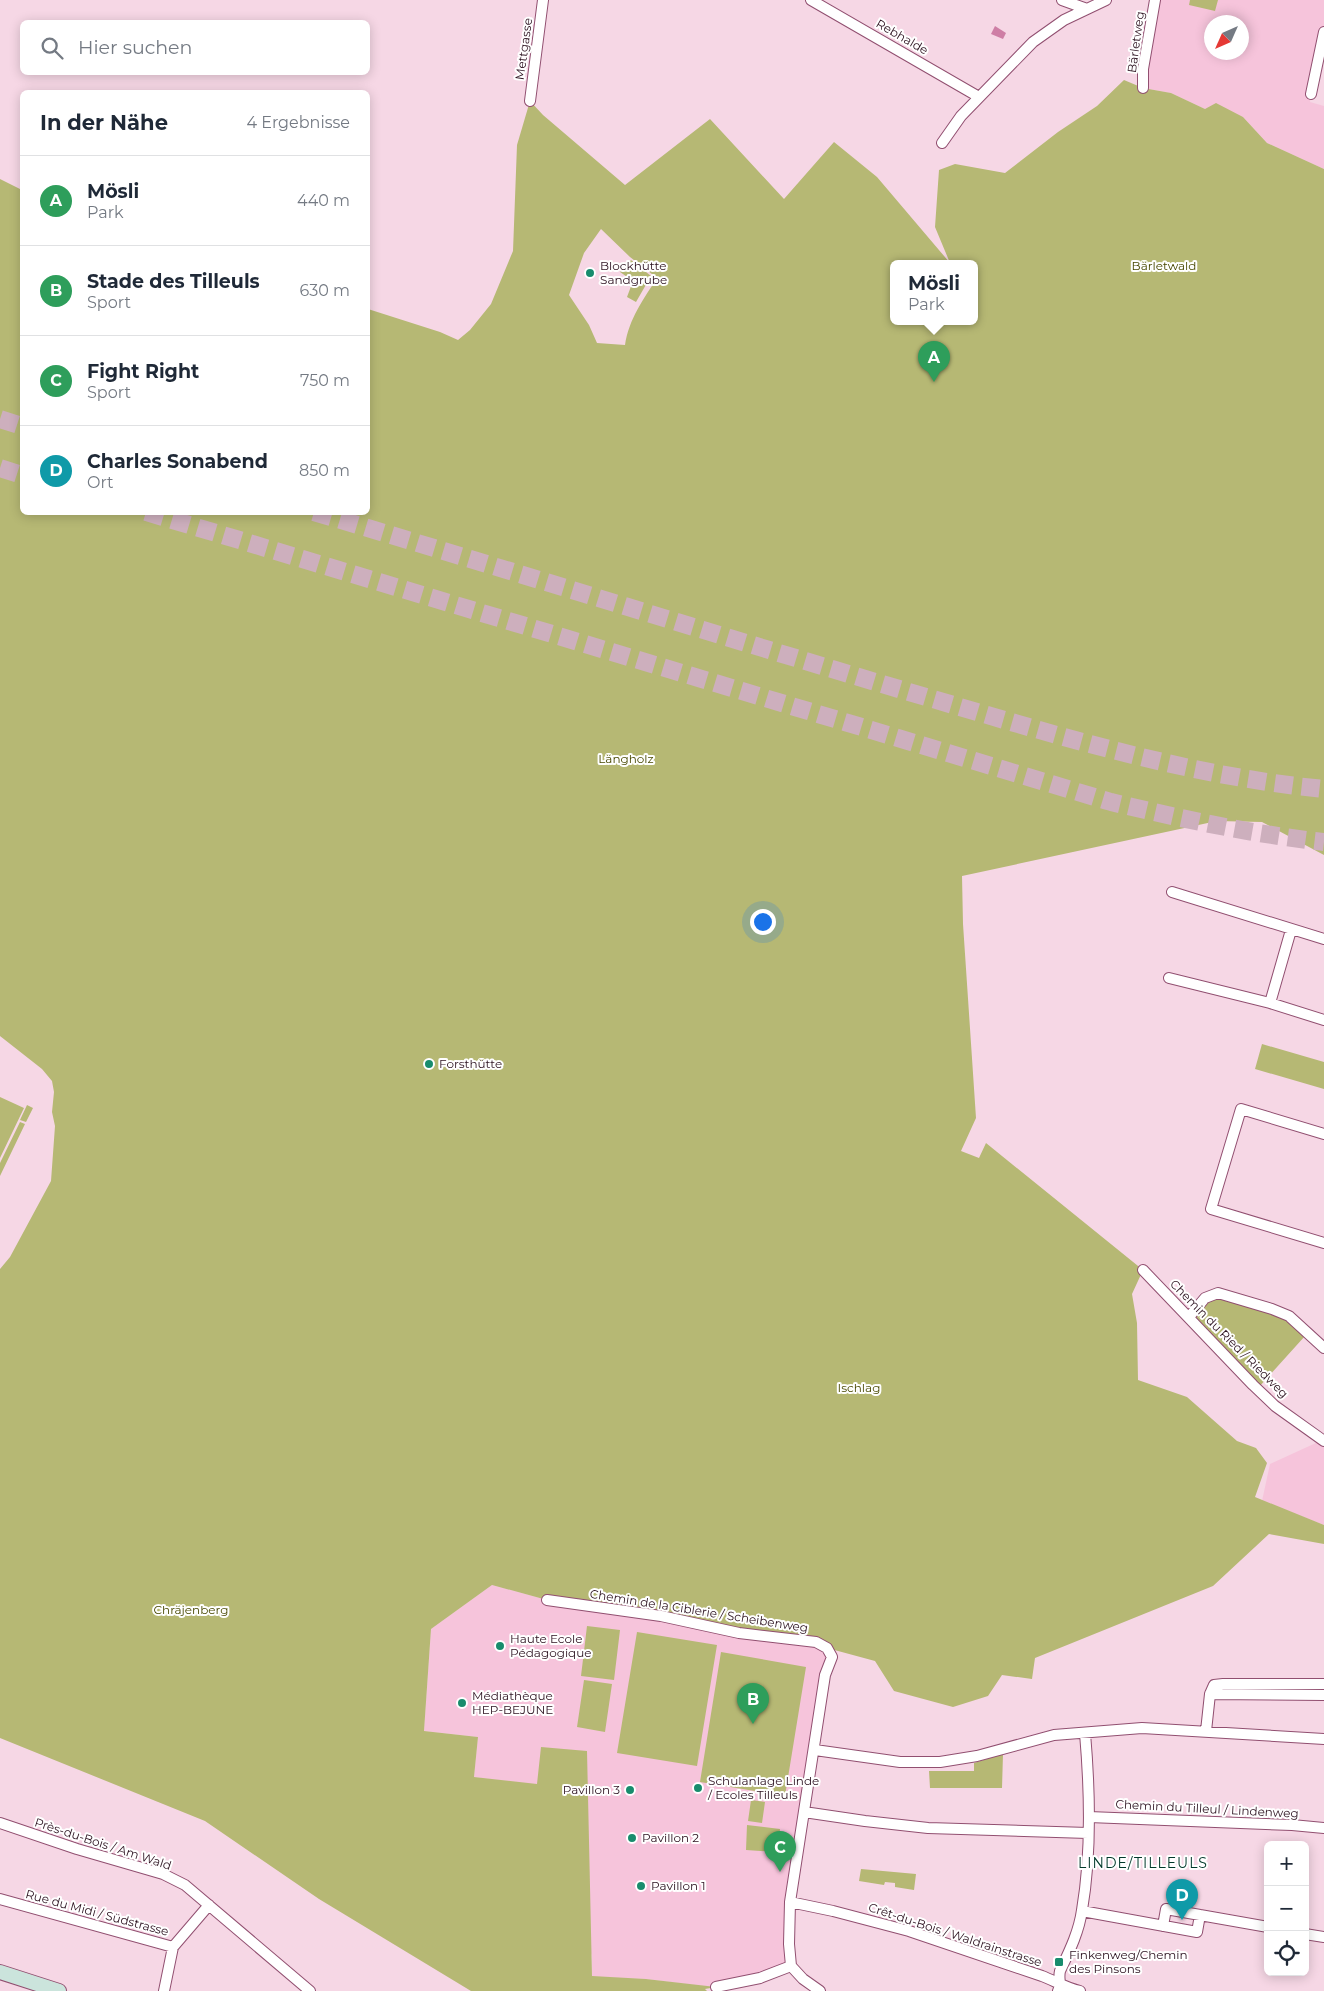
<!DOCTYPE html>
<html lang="de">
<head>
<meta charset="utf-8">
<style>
	body { margin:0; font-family:Montserrat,sans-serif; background:#f6f6f7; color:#1f2937 }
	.controls { position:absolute; right:15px; bottom:15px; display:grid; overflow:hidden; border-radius:8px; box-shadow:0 2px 12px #0003 }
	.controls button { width:45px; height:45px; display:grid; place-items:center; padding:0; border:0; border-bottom:1px solid #e0e1e3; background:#fff; color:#1f2937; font:25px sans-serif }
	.compass { position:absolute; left:1204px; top:15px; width:45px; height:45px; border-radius:50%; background:#fff; box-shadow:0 2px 12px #0003; rotate:225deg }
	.you { position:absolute; left:762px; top:921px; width:18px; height:18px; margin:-12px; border:4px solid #fff; border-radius:50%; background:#1a73e8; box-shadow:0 0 0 8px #1a73e833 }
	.badge { display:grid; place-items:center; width:32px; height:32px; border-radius:50%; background:#0f766e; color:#fff; font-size:16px; font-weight:700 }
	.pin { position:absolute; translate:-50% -41px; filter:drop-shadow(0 1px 2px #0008) }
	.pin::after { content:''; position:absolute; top:26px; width:18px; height:15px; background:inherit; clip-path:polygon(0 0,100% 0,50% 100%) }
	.popup { position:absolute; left:890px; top:260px; width:88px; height:65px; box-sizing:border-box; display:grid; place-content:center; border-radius:8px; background:#fff; filter:drop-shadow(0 1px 4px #0005); font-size:16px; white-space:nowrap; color:#747a83 }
	.popup b { font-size:19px; color:#1f2937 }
	.popup::after { content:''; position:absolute; left:50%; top:100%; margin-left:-10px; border:10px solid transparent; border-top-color:#fff }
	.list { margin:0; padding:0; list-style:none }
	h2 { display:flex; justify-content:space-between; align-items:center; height:65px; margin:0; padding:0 20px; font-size:21px }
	h2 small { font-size:16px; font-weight:400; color:#747a83 }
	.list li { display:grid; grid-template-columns:32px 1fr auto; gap:15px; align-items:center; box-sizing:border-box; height:90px; padding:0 20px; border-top:1px solid #e0e1e3 }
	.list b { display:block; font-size:19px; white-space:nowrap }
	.list p { margin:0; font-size:16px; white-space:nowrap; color:#747a83 }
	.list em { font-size:16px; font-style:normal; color:#747a83 }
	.icon { flex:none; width:28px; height:28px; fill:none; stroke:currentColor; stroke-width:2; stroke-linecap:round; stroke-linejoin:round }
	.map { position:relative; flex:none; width:1324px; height:1991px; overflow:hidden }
	.search { position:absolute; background:#fff; box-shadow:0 2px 12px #0003; left:20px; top:20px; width:350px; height:55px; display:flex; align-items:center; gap:12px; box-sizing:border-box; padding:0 18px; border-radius:8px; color:#747a83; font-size:19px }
	.panel { position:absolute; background:#fff; box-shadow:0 2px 12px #0003; left:20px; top:90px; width:350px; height:425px; border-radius:8px }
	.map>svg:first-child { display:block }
	.built { fill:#f6c4db; fill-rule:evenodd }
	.green { fill:#b6b874; fill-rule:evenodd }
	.water { fill:#ce7ea5 }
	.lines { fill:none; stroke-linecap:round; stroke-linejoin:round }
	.highway-tunnel { stroke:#cdafbd; stroke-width:18; stroke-dasharray:18 9; stroke-linecap:butt }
	.street-casing { stroke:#914f70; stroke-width:12 }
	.secondary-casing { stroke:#914f70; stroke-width:16 }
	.street { stroke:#fff; stroke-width:10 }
	.secondary { stroke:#cbe4dc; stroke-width:14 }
	.poi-dot { fill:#188c6d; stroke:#fff; stroke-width:2 }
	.labels { text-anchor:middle; stroke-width:4; stroke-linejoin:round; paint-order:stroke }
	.street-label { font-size:12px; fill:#2b111f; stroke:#fff }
	.poi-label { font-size:12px; fill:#2b111f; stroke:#fff; text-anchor:start }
	.park-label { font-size:12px; fill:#484800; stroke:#fff }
	.neighbourhood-label { font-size:14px; letter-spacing:1px; fill:#01382a; stroke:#fff }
</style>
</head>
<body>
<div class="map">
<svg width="1324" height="1991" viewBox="0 0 1324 1991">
	<rect width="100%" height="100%" fill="#f6d7e5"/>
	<path class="built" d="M1155 0H1324V32L1310 102 1324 106V169L1267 143 1243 117 1209 108 1205 109 1171 93 1143 88ZM1212 22H1242V52H1212Z
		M1318 1442 1324 1445V1525L1262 1501 1270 1464Z
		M492 1585 547 1600 816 1642 832 1657 790 1902 791 1966 718 1988 646 1979 592 1977V1956L537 1785 474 1777 478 1737 424 1731 431 1629Z"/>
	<path class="green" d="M1190 0H1218L1215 11 1189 5Z
		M1124 80 1143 88 1171 93 1205 109 1216 103 1243 117 1267 143 1324 169V855L1262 822 1217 821 962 876 963 924 976 1118 961 1151 979 1158 986 1143 1143 1270 1132 1294 1137 1323 1138 1380 1187 1397 1237 1441 1256 1448 1267 1463 1255 1497 1324 1525V1544L1269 1534 1213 1586 1035 1658 1032 1679 1002 1675 988 1696 953 1707 894 1691 875 1661 827 1648 547 1600 492 1585 431 1629 424 1731 478 1737 474 1777 537 1784 541 1747 587 1751 592 1976 646 1979 716 1987 705 1989 707 1991H471L319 1899 205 1821 0 1738V1269L10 1257 51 1181 55 1126 52 1112 54 1092 52 1081 42 1069 0 1036V179L22 190V512H368V309L440 332 458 340 470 330 491 304 513 251 517 145 530 101 543 115 625 185 710 119 784 199 834 142 877 177 950 263 935 227 939 170 955 164 1005 173 1058 132 1097 106ZM601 229 630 257 657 278C643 300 629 319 625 345L597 343 589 325 569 295 584 253ZM894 263H974V321H894Z
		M631 260 651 276 636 302 627 297 633 281 620 272Z
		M1262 1044 1324 1062V1089L1255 1069Z
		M0 1097 24 1108 0 1158Z
		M27 1105 33 1108 26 1122 20 1120Z
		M20 1122 25 1124 0 1176V1163Z
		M1215 1298H1222L1276 1314 1287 1319 1305 1336 1259 1387 1197 1321 1196 1317 1206 1302Z
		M587 1626 620 1630 614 1680 581 1676Z
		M637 1632 717 1645 697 1766 617 1753Z
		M721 1652 806 1667 785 1796 700 1782Z
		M584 1680 612 1684 605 1732 577 1727Z
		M1003 1754 1002 1788H930L929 1771H974V1763Z
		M751 1800 765 1802 762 1823 748 1821Z
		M747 1825 780 1829 778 1852 746 1850Z
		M861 1869 916 1874 914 1890 895 1887V1883L885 1882 884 1885 859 1881Z"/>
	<path class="water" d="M995 26 1006 33 1003 39 991 34Z"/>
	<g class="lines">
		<path class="highway-tunnel" d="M0 419 22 426
			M0 468 22 475
			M146 512 1111 802C1182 819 1252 834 1324 842
			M314 512C509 570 704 631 899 689 1039 730 1179 775 1324 789"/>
		<g class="street-casing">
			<path id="street" d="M811 0 979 97
				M1062 0 1087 9
				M1143 88V69L1155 0
				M1311 94 1324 32
				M530 101 543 0
				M942 143 961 116 1033 42 1064 20 1106 0
				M1172 892 1324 939
				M1169 978 1270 1003 1324 1020
				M1270 1003 1291 930
				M1324 1134 1241 1109 1211 1209 1324 1243
				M1143 1270 1253 1385 1275 1406 1324 1441
				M1189 1317 1205 1298 1218 1293 1272 1309 1289 1316 1324 1348
				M547 1600 661 1616 739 1633 816 1642 827 1648 832 1657 825 1675 790 1902 789 1944 791 1966
				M1210 1694 1214 1685 1223 1684H1324
				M1206 1731 1210 1694 1324 1695
				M815 1750 900 1762H940L977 1756 1054 1735 1142 1728 1324 1739
				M804 1812 865 1821 928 1828 1088 1833
				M1089 1817 1292 1825 1324 1828
				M0 1823 77 1849 163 1874 185 1885 310 1991
				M0 1899 173 1947
				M790 1902 833 1911 909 1931 1042 1976C1055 1981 1066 1988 1080 1991
				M1082 1911 1197 1932 1200 1915
				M1163 1926 1166 1909 1268 1927
				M1305 1934 1324 1937
				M791 1966 803 1979 820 1991
				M716 1987 760 1978 791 1966
				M164 1991 173 1947 209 1905
				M1058 1991C1062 1984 1058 1979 1060 1971 1069 1952 1079 1932 1082 1910 1092 1852 1090 1791 1085 1733"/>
		</g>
		<g class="secondary-casing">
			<path id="secondary" d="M0 1972 59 1991"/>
		</g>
		<use href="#street" class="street"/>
		<use href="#secondary" class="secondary"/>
	</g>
	<g class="poi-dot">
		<circle cx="590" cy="273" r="5"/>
		<circle cx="429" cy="1064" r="5"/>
		<circle cx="500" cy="1646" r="5"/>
		<circle cx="462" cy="1703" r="5"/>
		<circle cx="698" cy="1788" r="5"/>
		<circle cx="630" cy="1790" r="5"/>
		<circle cx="632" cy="1838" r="5"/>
		<circle cx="641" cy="1886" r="5"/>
		<rect x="1054" y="1957" width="10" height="10" rx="2.5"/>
	</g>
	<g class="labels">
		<g class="street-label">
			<text transform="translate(902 37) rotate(30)" y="4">Rebhalde</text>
			<text transform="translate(1136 42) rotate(-82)" y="4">Bärletweg</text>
			<text transform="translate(524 49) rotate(-82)" y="4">Mettgasse</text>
			<text transform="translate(1229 1339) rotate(45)" y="4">Chemin du Ried / Riedweg</text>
			<text transform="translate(699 1611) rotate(9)" y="4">Chemin de la Ciblerie / Scheibenweg</text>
			<text transform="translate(1207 1809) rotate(3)" y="4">Chemin du Tilleul / Lindenweg</text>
			<text transform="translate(103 1844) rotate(18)" y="4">Près-du-Bois / Am Wald</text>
			<text transform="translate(97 1913) rotate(15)" y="4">Rue du Midi / Südstrasse</text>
			<text transform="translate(955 1935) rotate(18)" y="4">Crêt-du-Bois / Waldrainstrasse</text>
		</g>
		<g class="poi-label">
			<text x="600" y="270">Blockhütte<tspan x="600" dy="14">Sandgrube</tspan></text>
			<text x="439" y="1068">Forsthütte</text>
			<text x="510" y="1643">Haute Ecole<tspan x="510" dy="14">Pédagogique</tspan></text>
			<text x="472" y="1700">Médiathèque<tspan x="472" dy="14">HEP-BEJUNE</tspan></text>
			<text x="708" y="1785">Schulanlage Linde<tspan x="708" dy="14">/ Ecoles Tilleuls</tspan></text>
			<text x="620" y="1794" text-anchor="end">Pavillon 3</text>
			<text x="642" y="1842">Pavillon 2</text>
			<text x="651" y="1890">Pavillon 1</text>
			<text x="1069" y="1959">Finkenweg/Chemin<tspan x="1069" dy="14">des Pinsons</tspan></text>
		</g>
		<g class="park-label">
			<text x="1164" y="270">Bärletwald</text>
			<text x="626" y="763">Längholz</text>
			<text x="859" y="1392">Ischlag</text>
			<text x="191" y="1614">Chräjenberg</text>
		</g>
		<g class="neighbourhood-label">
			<text x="1143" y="1868">LINDE/TILLEULS</text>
		</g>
	</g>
</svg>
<div class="controls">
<button>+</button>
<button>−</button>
<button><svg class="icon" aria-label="locate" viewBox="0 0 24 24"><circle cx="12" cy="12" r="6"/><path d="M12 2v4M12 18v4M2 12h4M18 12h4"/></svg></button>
</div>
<svg class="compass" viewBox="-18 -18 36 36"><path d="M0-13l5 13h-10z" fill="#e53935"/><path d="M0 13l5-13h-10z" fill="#747a83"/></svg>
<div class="you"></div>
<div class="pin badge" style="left:934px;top:382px;background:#2e9e5b">A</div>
<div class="popup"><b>Mösli</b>Park</div>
<div class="pin badge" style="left:753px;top:1724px;background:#2e9e5b">B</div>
<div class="pin badge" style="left:780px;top:1872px;background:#2e9e5b">C</div>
<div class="pin badge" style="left:1182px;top:1920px;background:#0f9aa8">D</div>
<div class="search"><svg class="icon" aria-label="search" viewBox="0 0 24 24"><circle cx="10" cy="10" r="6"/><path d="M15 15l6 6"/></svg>Hier suchen</div>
<section class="panel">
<h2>In der Nähe<small>4 Ergebnisse</small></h2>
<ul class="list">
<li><span class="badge" style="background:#2e9e5b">A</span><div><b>Mösli</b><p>Park</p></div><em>440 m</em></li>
<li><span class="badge" style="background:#2e9e5b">B</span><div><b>Stade des Tilleuls</b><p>Sport</p></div><em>630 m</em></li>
<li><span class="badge" style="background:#2e9e5b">C</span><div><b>Fight Right</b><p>Sport</p></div><em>750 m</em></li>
<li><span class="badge" style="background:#0f9aa8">D</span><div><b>Charles Sonabend</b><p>Ort</p></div><em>850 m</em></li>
</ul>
</section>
</div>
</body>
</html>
